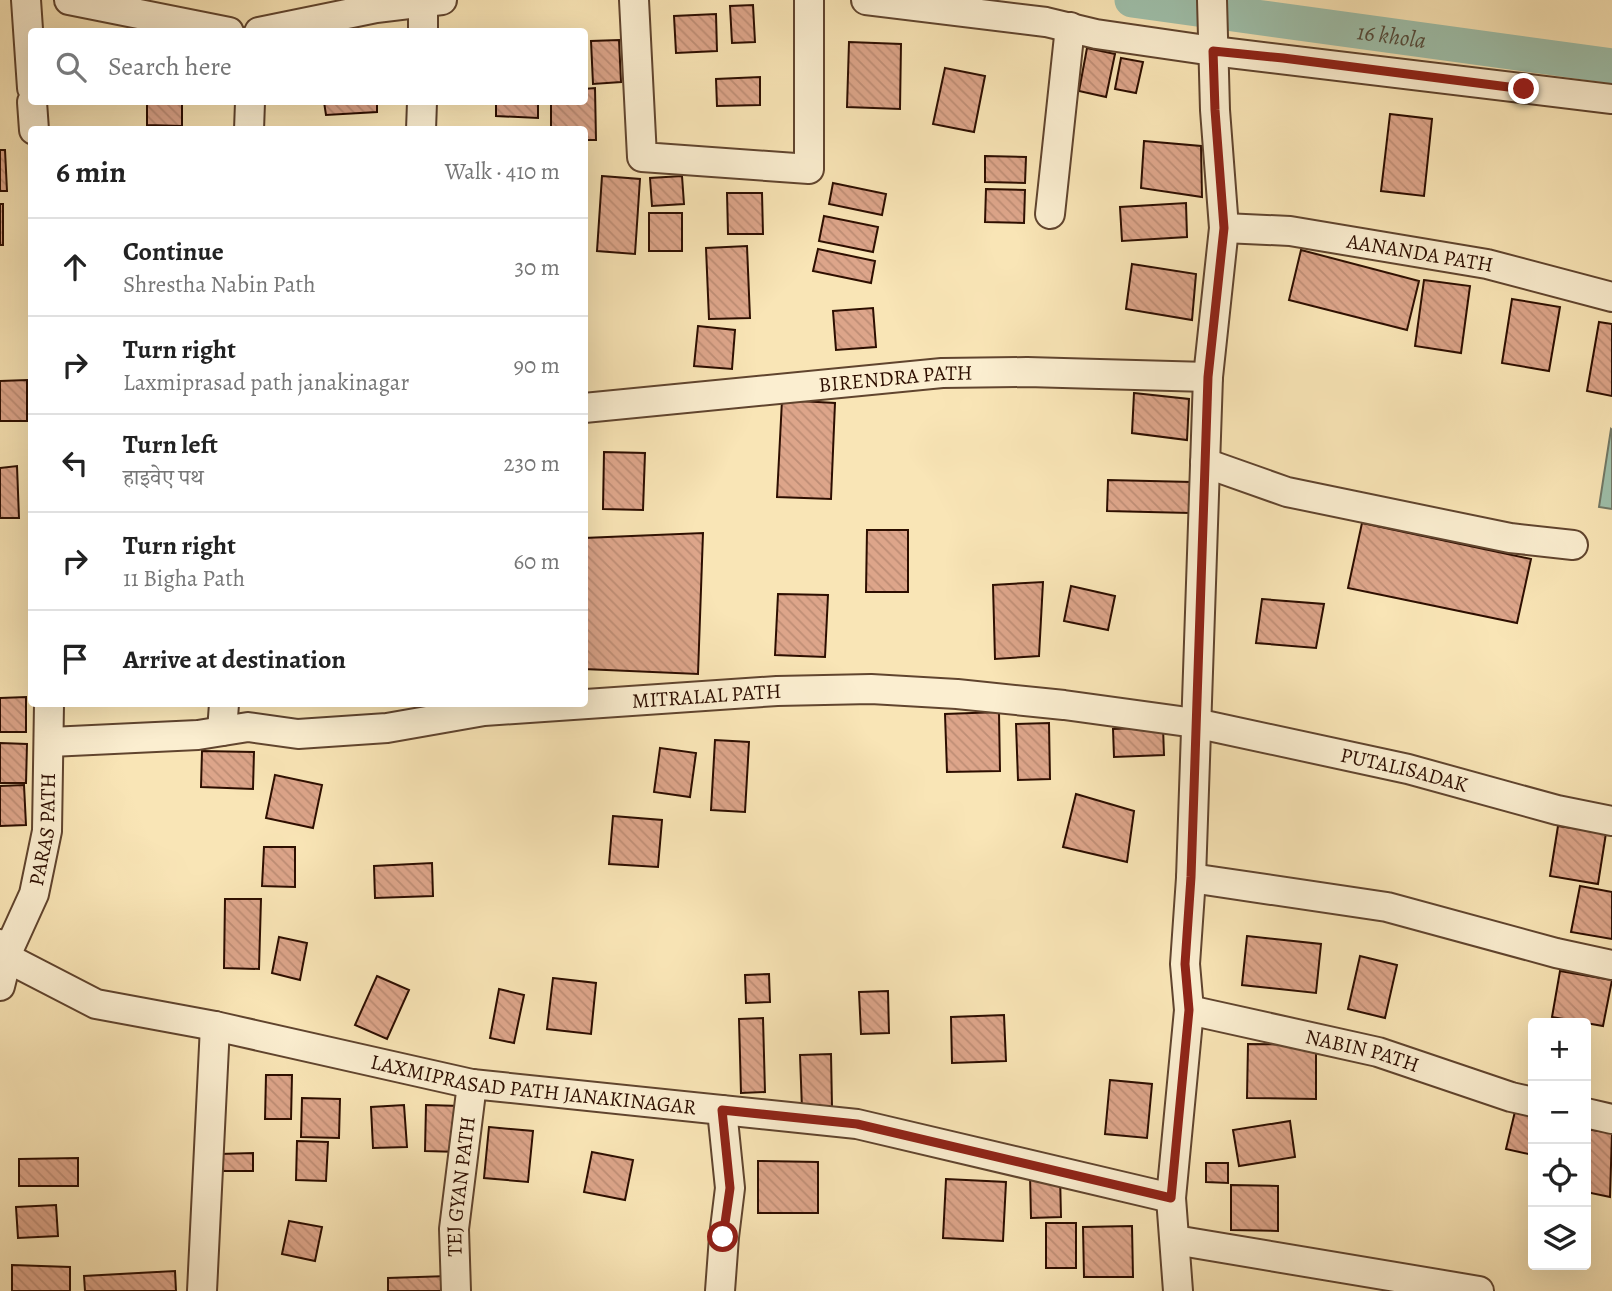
<!DOCTYPE html>
<html lang="en">
<head>
<meta charset="utf-8">
<style>
	body { margin:0; font-family:Alegreya,"Noto Serif Devanagari",serif; background:#f6f6f6; color:#222 }
	.controls { position:absolute; right:21px; bottom:21px; display:grid; overflow:hidden; border-radius:7px; box-shadow:0 7px 28px #0002 }
	.controls button { width:63px; height:63px; display:grid; place-items:center; padding:0; border:0; border-bottom:2px solid #e0e0e0; background:#fff; color:#222; font:35px sans-serif }
	.stop { position:absolute; width:21px; height:21px; margin:-16px; border:5px solid #8f2418; border-radius:50%; background:#fff }
	.stop.end { background:#8f2418; border-color:#fff; box-shadow:0 2px 7px #0008 }
	.list { margin:0; padding:0; list-style:none }
	h2 { display:flex; justify-content:space-between; align-items:center; height:91px; margin:0; padding:0 28px; font-size:30px }
	h2 small { font-size:23px; font-weight:400; color:#767676 }
	.list li { display:grid; grid-template-columns:46px 1fr auto; gap:21px; align-items:center; box-sizing:border-box; height:98px; padding:0 28px; border-top:2px solid #e0e0e0 }
	.list b { display:block; font-size:26px; white-space:nowrap }
	.list p { margin:0; font-size:23px; white-space:nowrap; color:#767676 }
	.list em { font-size:23px; font-style:normal; color:#767676 }
	.icon { flex:none; width:38px; height:38px; fill:none; stroke:currentColor; stroke-width:2; stroke-linecap:round; stroke-linejoin:round }
	.map { position:relative; flex:none; width:1612px; height:1291px; overflow:hidden }
	.search { position:absolute; background:#fff; box-shadow:0 7px 28px #0002; left:28px; top:28px; width:560px; height:77px; display:flex; align-items:center; gap:18px; box-sizing:border-box; padding:0 24px; border-radius:7px; color:#767676; font-size:26px }
	.panel { position:absolute; background:#fff; box-shadow:0 7px 28px #0002; left:28px; top:126px; width:560px; height:581px; border-radius:7px }
	.map>svg:first-child { display:block }
	.water { fill:#9ebfaa; stroke:#717866; stroke-width:2 }
	.lines { fill:none; stroke-linecap:round; stroke-linejoin:round }
	.canal { stroke:#9ebfaa; stroke-width:35 }
	.building { fill:url(#building-back-hatch); stroke:#2d0e00; stroke-width:2 }
	.minor-casing { stroke:#60442e; stroke-width:32 }
	.minor { stroke:#fbeed0; stroke-width:28 }
	.route { stroke:#8f2418; stroke-width:9 }
	.labels { text-anchor:middle; stroke-width:5; stroke-linejoin:round; paint-order:stroke }
	.street-label { font-size:21px; fill:#2d0e00; stroke:#fbeed0 }
	.water-label { font-size:23px; font-style:italic; fill:#554c3c; stroke:#fbeed0 }
</style>
</head>
<body>
<div class="map">
<svg width="1612" height="1291" viewBox="0 0 1612 1291">
	<defs>
		<pattern id="building-back-hatch" width="6" height="6" patternUnits="userSpaceOnUse" patternTransform="scale(1.75)"><rect width="6" height="6" fill="#dda58a"/><path d="M-1 5l2 2M0 0l6 6M5-1l2 2" fill="none" stroke="#be8d75"/></pattern>
	</defs>
	<rect width="100%" height="100%" fill="#f9e5b6"/>
	<filter id="stains"><feTurbulence type="fractalNoise" baseFrequency=".00286" numOctaves="4"/><feColorMatrix values="0 0 0 0 .2 0 0 0 0 .09 0 0 0 0 .02 0 0 0 .5 -.17"/></filter>
	<radialGradient id="worn" r=".72"><stop offset=".6" stop-color="#630" stop-opacity="0"/><stop offset="1" stop-color="#630" stop-opacity=".3"/></radialGradient>
	<path class="water" d="M1611 429 1612 430V509L1599 507Z"/>
	<g class="lines">
		<path class="canal" id="s1" d="M1132 0 1612 66"/>
	</g>
	<path class="building" d="M753 5 755 42 732 43 730 6Z
		M716 14 717 51 676 53 674 16Z
		M619 40 621 82 593 84 591 41Z
		M849 42 901 44 900 109 847 107Z
		M1087 48 1115 54 1106 97 1079 91Z
		M1121 58 1143 62 1136 93 1115 89Z
		M945 68 985 76 974 132 933 124Z
		M760 77V105L717 106 716 79Z
		M595 88 596 140H584V130H551V102H584V89Z
		M147 102H182V126L147 125Z
		M324 102H377V112L326 115Z
		M496 102H538V118L496 116Z
		M1390 114 1432 119 1424 196 1381 191Z
		M1144 141 1201 146 1202 197 1141 188Z
		M0 150H5L7 191H0Z
		M985 156 1026 157 1025 183 985 182Z
		M602 176 640 179 635 254 597 251Z
		M682 176 684 204 652 206 650 178Z
		M833 183 886 194 882 215 829 204Z
		M986 189 1025 190 1024 223 985 222Z
		M727 193H762L763 234H728Z
		M1186 203 1187 237 1122 241 1120 207Z
		M0 204H3V245H0Z
		M649 213H682V251H649Z
		M824 216 878 227 873 252 819 241Z
		M747 246 750 318 709 319 706 248Z
		M818 249 875 261 871 283 813 271Z
		M1301 250 1419 281 1407 330 1289 300Z
		M1132 264 1196 274 1192 320 1126 309Z
		M1424 280 1470 286 1461 353 1415 346Z
		M1512 299 1560 307 1549 371 1502 363Z
		M873 308 876 347 836 350 833 311Z
		M1599 322 1612 324V396L1587 391Z
		M698 326 735 330 732 369 694 366Z
		M27 380V421H0V381Z
		M1134 393 1189 399 1187 440 1132 433Z
		M782 400 835 403 831 499 777 497Z
		M604 452 645 453 643 510 603 509Z
		M17 466 19 518H0V468Z
		M1108 480 1192 482 1190 513 1107 511Z
		M1362 523 1531 559 1517 623 1348 588Z
		M867 530H908V592H866Z
		M703 533 698 674 584 669V538Z
		M1043 582 1039 656 995 659 993 585Z
		M1071 586 1115 596 1108 630 1064 621Z
		M778 594 828 595 825 657 775 655Z
		M1262 599 1324 604 1316 648 1256 643Z
		M26 697V732H0V698Z
		M999 712 1000 771 947 772 945 714Z
		M1049 723 1050 779 1018 780 1016 724Z
		M1163 727 1164 755 1114 757 1113 729Z
		M715 740 749 742 745 812 711 810Z
		M0 743 27 744 26 783H0Z
		M660 748 696 753 690 797 654 792Z
		M202 751 254 752 253 789 201 787Z
		M275 775 322 785 313 828 266 818Z
		M24 785 26 825 0 826V786Z
		M1076 794 1134 811 1127 862 1063 847Z
		M613 816 662 820 658 867 609 864Z
		M1558 826 1606 833 1598 884 1550 876Z
		M264 847H295V887L262 886Z
		M432 863 433 896 375 898 374 866Z
		M1580 886 1612 892V939L1571 932Z
		M225 899H261L259 969 224 968Z
		M1247 936 1321 944 1316 993 1242 985Z
		M279 937 307 943 300 980 272 973Z
		M1360 956 1397 965 1385 1018 1348 1009Z
		M1560 971 1612 980 1603 1026 1552 1017Z
		M769 974 770 1002 746 1003 745 975Z
		M377 976 409 990 387 1039 355 1025Z
		M553 978 596 983 591 1034 547 1029Z
		M499 989 524 995 514 1043 490 1038Z
		M888 991 889 1033 861 1034 859 992Z
		M1004 1015 1006 1061 952 1063 951 1017Z
		M763 1018 765 1092 741 1093 739 1019Z
		M1248 1044 1316 1045V1099L1247 1098Z
		M831 1054 832 1107 802 1109 800 1055Z
		M266 1075H292L291 1119H265Z
		M1110 1080 1152 1084 1147 1138 1105 1134Z
		M302 1098 340 1099 339 1138 301 1137Z
		M1518 1099 1533 1103V1155L1506 1149Z
		M404 1105 407 1147 373 1148 371 1107Z
		M426 1105 461 1106 460 1152 425 1151Z
		M1290 1121 1295 1157 1239 1166 1233 1130Z
		M489 1127 533 1131 528 1182 484 1178Z
		M1586 1129 1612 1133 1610 1197 1586 1192Z
		M297 1141 328 1142 326 1181 296 1180Z
		M592 1152 633 1160 625 1200 584 1192Z
		M253 1153V1171H219V1154Z
		M78 1158V1186H19V1159Z
		M758 1161 818 1162V1213H758Z
		M1206 1163H1228V1183L1206 1182Z
		M1060 1174 1061 1217 1031 1218 1030 1175Z
		M946 1179 1006 1182 1003 1241 943 1238Z
		M1231 1185 1278 1186V1231L1231 1230Z
		M56 1205 58 1236 18 1238 16 1207Z
		M289 1221 322 1227 315 1261 282 1254Z
		M1046 1223H1076V1268H1046Z
		M1132 1226 1133 1277H1084L1083 1227Z
		M12 1265 70 1267V1291H12Z
		M175 1271 176 1291H85L84 1276Z
		M448 1276V1291H388V1278Z"/>
	<g class="lines">
		<g class="minor-casing">
			<g id="minor">
				<path d="M26 0 32 88"/>
				<path d="M69 0 229 32"/>
				<path d="M634 0 642 157 809 169V0"/>
				<path d="M866 0 1046 22 1096 34 1213 51 1612 99"/>
				<path d="M259 32 376 8 442 0"/>
				<path d="M423 32V2"/>
				<path d="M32 102 34 130"/>
				<path d="M249 130 250 102"/>
				<path d="M421 130 422 102"/>
				<path d="M1050 214 1070 27"/>
				<path id="s2" d="M1224 228 1290 231 1487 264 1612 297"/>
				<path id="s3" d="M584 408 942 373 1027 372 1208 377"/>
				<path d="M1205 463 1287 492 1510 538 1573 545"/>
				<path d="M222 731 224 704"/>
				<path id="s4" d="M50 742 198 735 248 727 298 734 387 728 484 711 777 691 871 689 957 694 1064 705 1195 723 1408 769 1557 810 1612 821"/>
				<path d="M1191 878 1387 907 1556 953 1612 965"/>
				<path id="s5" d="M0 944 9 949 7 958 96 1004 215 1026 472 1084 857 1124 1171 1198"/>
				<path id="s6" d="M9 949 34 894 47 831 49 704"/>
				<path d="M0 986 7 958"/>
				<path id="s7" d="M1189 1010 1378 1052 1511 1097 1533 1102"/>
				<path d="M1586 1113 1612 1119"/>
				<path d="M1175 1240 1479 1291"/>
				<path d="M202 1291 215 1026"/>
				<path id="s8" d="M456 1291 454 1229 472 1084"/>
				<path d="M720 1291 724 1237 730 1188 722 1110"/>
				<path d="M1178 1291 1171 1198 1189 1010 1185 964 1191 878 1208 377 1224 228 1215 110 1212 0"/>
			</g>
		</g>
		<use href="#minor" class="minor"/>
	</g>
	<g class="lines">
		<path class="route" d="M723 1237 730 1188 722 1110 857 1124 1171 1198 1189 1010 1185 964 1191 877 1208 377 1224 228 1215 110 1213 51 1283 58 1524 89"/>
	</g>
	<g class="labels">
		<g class="street-label">
			<text dy="7" stroke="none"><textPath href="#s2" startOffset="198">AANANDA PATH</textPath></text>
			<text dy="7" stroke="none"><textPath href="#s3" startOffset="313">BIRENDRA PATH</textPath></text>
			<text dy="7" stroke="none"><textPath href="#s4" startOffset="660">MITRALAL PATH</textPath></text>
			<text dy="7" stroke="none"><textPath href="#s4" startOffset="1365">PUTALISADAK</textPath></text>
			<text dy="7" stroke="none"><textPath href="#s6" startOffset="126">PARAS PATH</textPath></text>
			<text dy="7" stroke="none"><textPath href="#s7" startOffset="178">NABIN PATH</textPath></text>
			<text dy="7" stroke="none"><textPath href="#s5" startOffset="565">LAXMIPRASAD PATH JANAKINAGAR</textPath></text>
			<text dy="7" stroke="none"><textPath href="#s8" startOffset="105">TEJ GYAN PATH</textPath></text>
		</g>
		<g class="water-label">
			<text dy="8" stroke="none"><textPath href="#s1" startOffset="262">16 khola</textPath></text>
		</g>
	</g>
	<rect width="100%" height="100%" filter="url(#stains)"/>
	<rect width="100%" height="100%" fill="url(#worn)"/>
</svg>
<div class="controls">
<button>+</button>
<button>−</button>
<button><svg class="icon" aria-label="locate" viewBox="0 0 24 24"><circle cx="12" cy="12" r="6"/><path d="M12 2v4M12 18v4M2 12h4M18 12h4"/></svg></button>
<button><svg class="icon" aria-label="layers" viewBox="0 0 24 24"><path d="M12 4l9 5-9 5-9-5zM3 14l9 5 9-5"/></svg></button>
</div>
<div class="stop" style="left:723px;top:1237px"></div>
<div class="stop end" style="left:1524px;top:89px"></div>
<div class="search"><svg class="icon" aria-label="search" viewBox="0 0 24 24"><circle cx="10" cy="10" r="6"/><path d="M15 15l6 6"/></svg>Search here</div>
<section class="panel">
<h2>6 min<small>Walk · 410 m</small></h2>
<ul class="list">
<li><svg class="icon" aria-label="ahead" viewBox="0 0 24 24"><path d="M12 20V5M6 11l6-6 6 6"/></svg><div><b>Continue</b><p>Shrestha Nabin Path</p></div><em>30 m</em></li>
<li><svg class="icon" aria-label="right" viewBox="0 0 24 24"><path d="M7 20v-9h11M14 6l5 5-5 5"/></svg><div><b>Turn right</b><p>Laxmiprasad path janakinagar</p></div><em>90 m</em></li>
<li><svg class="icon" aria-label="left" viewBox="0 0 24 24"><path d="M17 20v-9H6M10 6l-5 5 5 5"/></svg><div><b>Turn left</b><p>हाइवेए पथ</p></div><em>230 m</em></li>
<li><svg class="icon" aria-label="right" viewBox="0 0 24 24"><path d="M7 20v-9h11M14 6l5 5-5 5"/></svg><div><b>Turn right</b><p>11 Bigha Path</p></div><em>60 m</em></li>
<li><svg class="icon" aria-label="arrive" viewBox="0 0 24 24"><path d="M6 21V4h12l-3 4 3 4H6"/></svg><div><b>Arrive at destination</b></div></li>
</ul>
</section>
</div>
</body>
</html>
